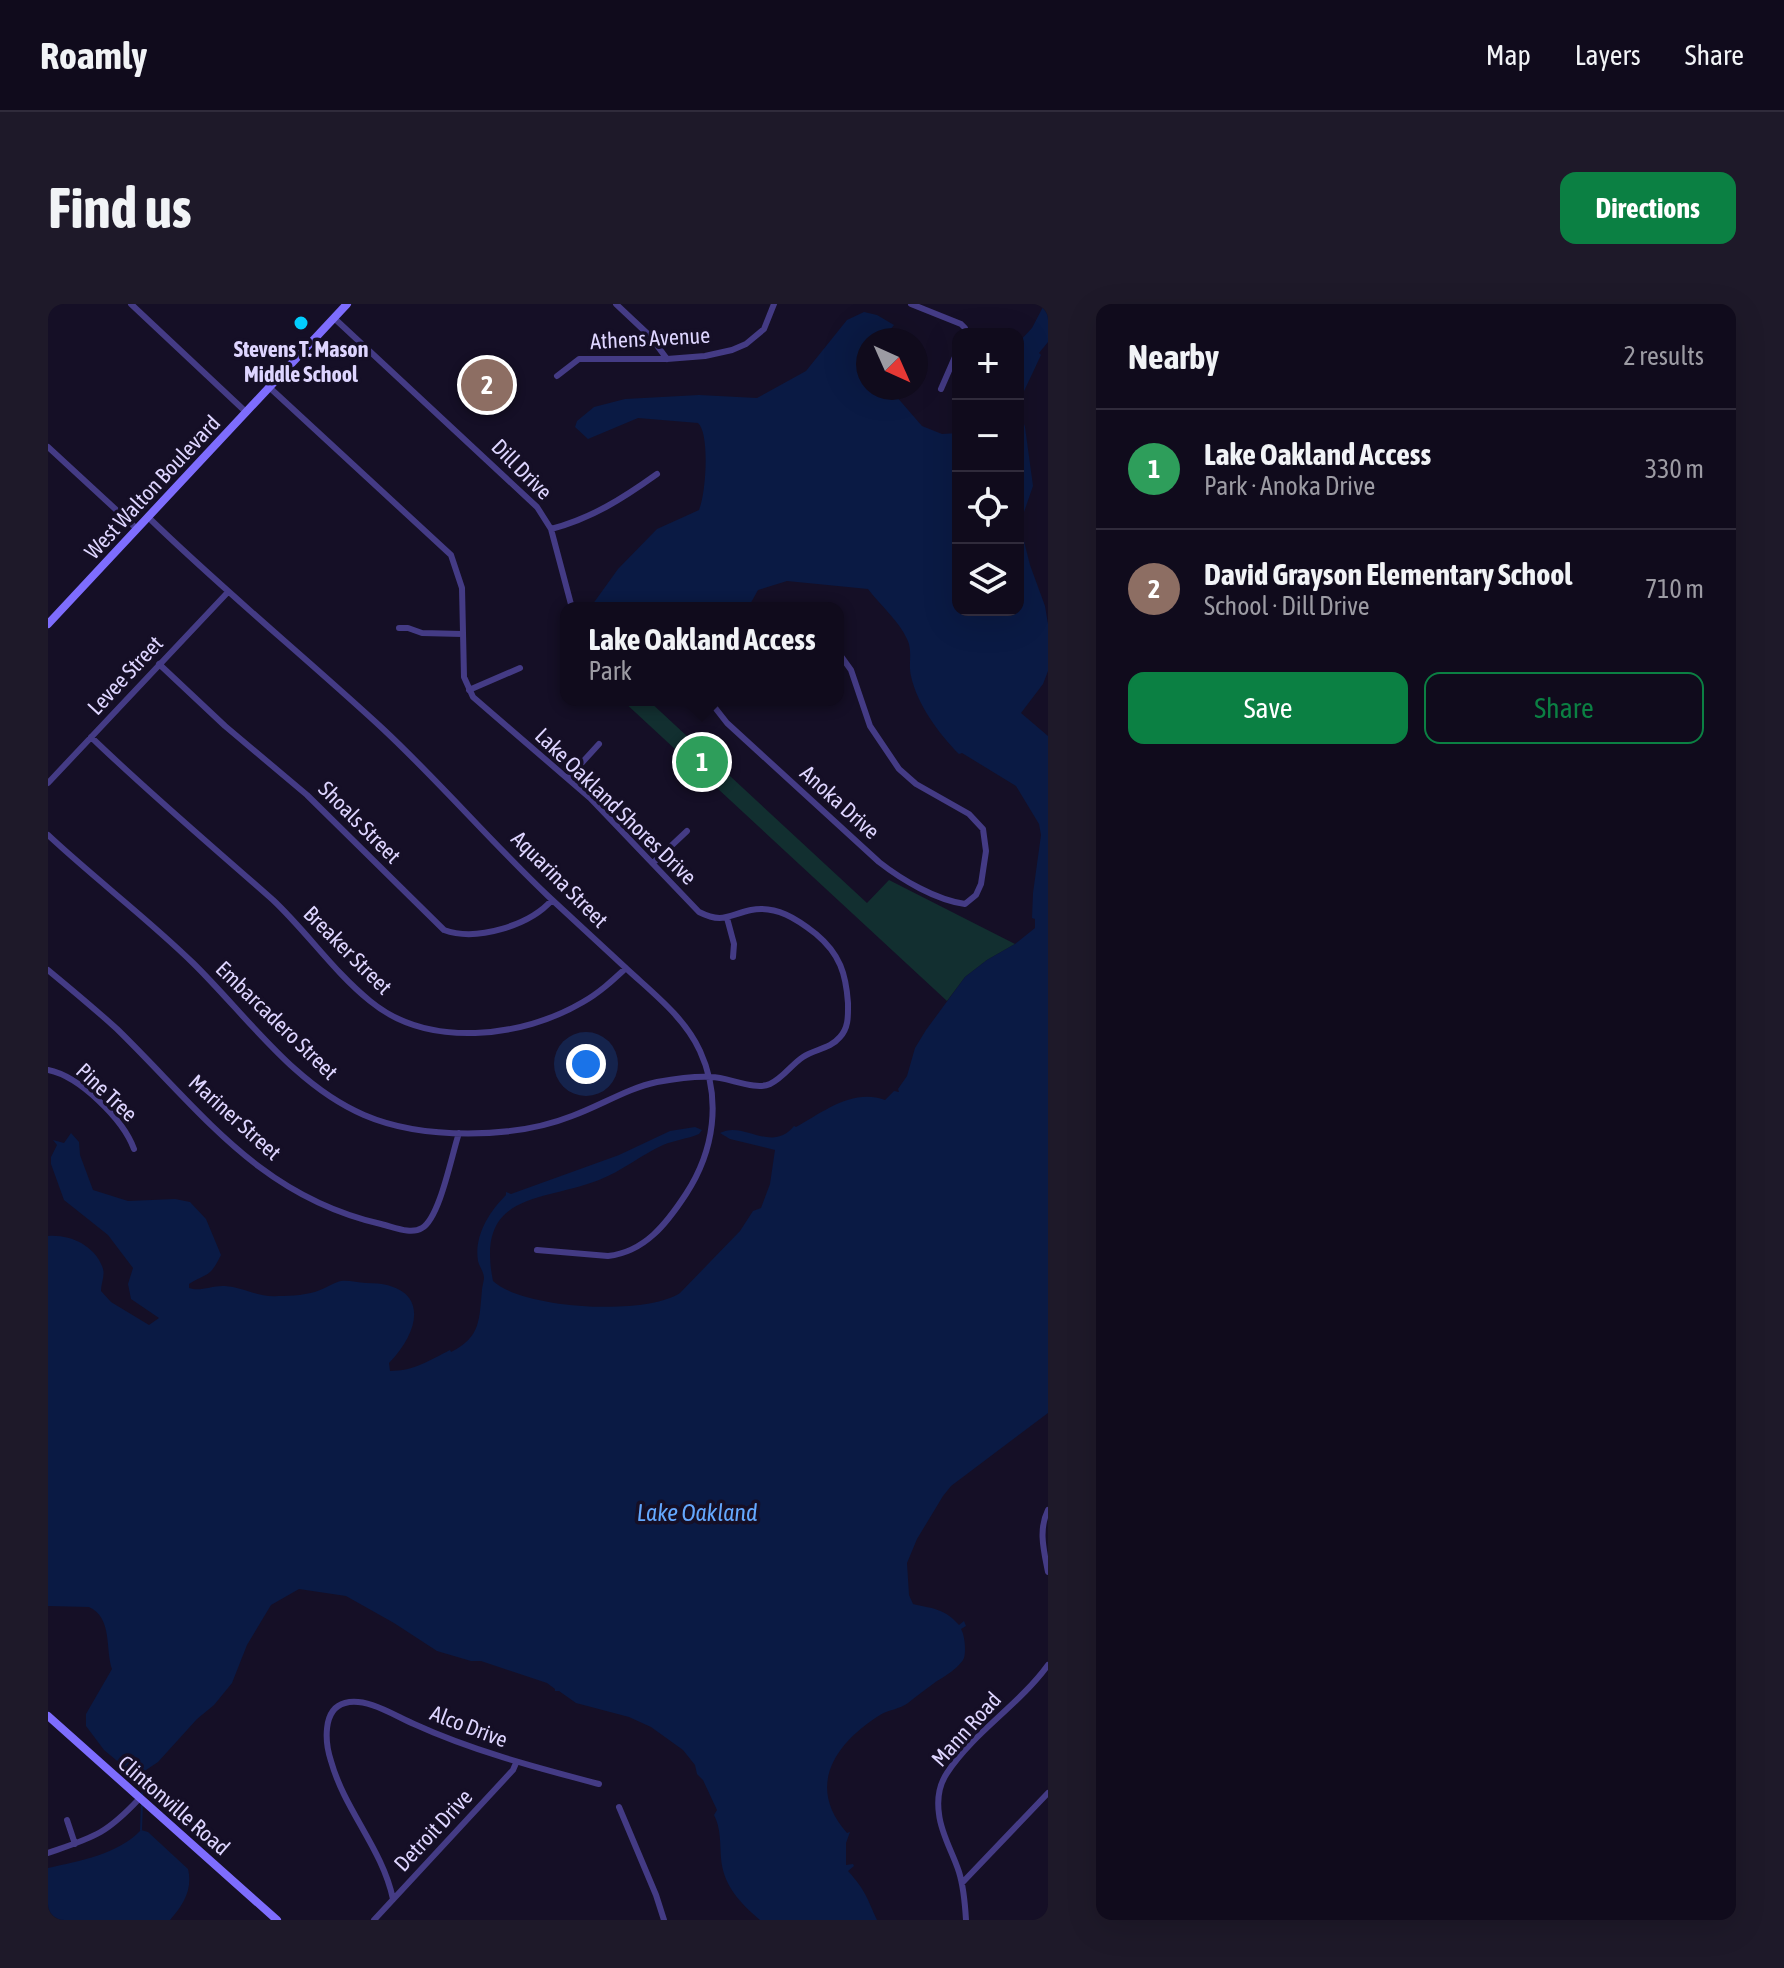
<!DOCTYPE html>
<html lang="en">
<head>
<meta charset="utf-8">
<style>
	body { margin:0; font-family:"Asap Condensed",sans-serif; background:#1e1929; color:#f1f3f6 }
	.controls { position:absolute; right:24px; top:24px; display:grid; overflow:hidden; border-radius:16px; box-shadow:0 8px 32px #0002 }
	.controls button { width:72px; height:72px; display:grid; place-items:center; padding:0; border:0; border-bottom:2px solid #302b3b; background:#100b1c; color:#f1f3f6; font:40px sans-serif }
	.compass { position:absolute; left:808px; top:24px; width:72px; height:72px; border-radius:50%; background:#100b1c; box-shadow:0 8px 32px #0002; rotate:135deg }
	.you { position:absolute; left:538px; top:760px; width:28px; height:28px; margin:-20px; border:6px solid #fff; border-radius:50%; background:#1a73e8; box-shadow:0 0 0 12px #1a73e833 }
	.badge { display:grid; place-items:center; width:52px; height:52px; border-radius:50%; background:#0b8043; color:#fff; font-size:26px; font-weight:700 }
	.pin { position:absolute; translate:-50% -50%; border:4px solid #fff; box-shadow:0 2px 8px #0006 }
	.popup { position:absolute; left:512px; top:298px; width:284px; height:104px; box-sizing:border-box; display:grid; place-content:center; border-radius:16px; background:#100b1c; filter:drop-shadow(0 2px 6px #0005); font-size:26px; white-space:nowrap; color:#9c9ba3 }
	.popup b { font-size:30px; color:#f1f3f6 }
	.popup::after { content:''; position:absolute; left:50%; top:100%; margin-left:-16px; border:16px solid transparent; border-top-color:#100b1c }
	.list { margin:0; padding:0; list-style:none }
	h2 { display:flex; justify-content:space-between; align-items:center; height:104px; margin:0; padding:0 32px; font-size:34px }
	h2 small { font-size:26px; font-weight:400; color:#9c9ba3 }
	.list li { display:grid; grid-template-columns:52px 1fr auto; gap:24px; align-items:center; box-sizing:border-box; height:120px; padding:0 32px; border-top:2px solid #302b3b }
	.list b { display:block; font-size:30px; white-space:nowrap }
	.list p { margin:0; font-size:26px; white-space:nowrap; color:#9c9ba3 }
	.list em { font-size:26px; font-style:normal; color:#9c9ba3 }
	.actions { display:flex; gap:16px; padding:24px 32px }
	.actions a { flex:1; padding:18px 0; border:2px solid #0b8043; border-radius:16px; text-align:center; font-size:28px; color:#0b8043 }
	.actions .main { background:#0b8043; color:#fff }
	.icon { flex:none; width:44px; height:44px; fill:none; stroke:currentColor; stroke-width:2; stroke-linecap:round; stroke-linejoin:round }
	.map { position:relative; flex:none; width:1000px; height:1616px; overflow:hidden; border-radius:16px }
	header { display:flex; align-items:center; gap:48px; box-sizing:border-box; height:112px; padding:0 40px; background:#100b1c; border-bottom:2px solid #302b3b }
	header strong { font-size:38px }
	nav { display:flex; gap:44px; margin-inline-start:auto; font-size:28px }
	.intro { display:flex; align-items:center; justify-content:space-between; box-sizing:border-box; height:192px; padding:0 48px }
	h1 { margin:0; font-size:56px }
	.button { padding:20px 36px; border-radius:16px; background:#0b8043; color:#fff; font-size:28px; font-weight:700 }
	main { display:flex; gap:48px; padding:0 48px }
	aside { flex:1; background:#100b1c; border-radius:16px; box-shadow:0 8px 32px #0002 }
	.map>svg:first-child { display:block }
	.green { fill:#122f30 }
	.water { fill:#0a1a44 }
	.lines { fill:none; stroke-linecap:round; stroke-linejoin:round }
	.stream { stroke:#0a1a44; stroke-width:2 }
	.street { stroke:#443b85; stroke-width:6 }
	.secondary { stroke:#7e6dfe; stroke-width:8 }
	.poi-dot { fill:#02cdfd; stroke:#150f26; stroke-width:3 }
	.labels { text-anchor:middle; stroke-width:7; stroke-linejoin:round; paint-order:stroke }
	.street-label { font-size:22px; fill:#ded5ff; stroke:#150f26 }
	.poi-label { font-size:22px; font-weight:bold; fill:#ded5ff; stroke:#150f26 }
	.water-label { font-size:24px; font-style:italic; fill:#64a8fe; stroke:#150f26 }
</style>
</head>
<body>
<header>
<strong>Roamly</strong>
<nav><a>Map</a><a>Layers</a><a>Share</a></nav>
</header>
<div class="intro"><h1>Find us</h1><a class="button">Directions</a></div>
<main>
<div class="map">
<svg width="1000" height="1616" viewBox="0 0 1000 1616">
	<rect width="100%" height="100%" fill="#150f26"/>
	<path class="green" d="M574 396H600L819 599 841 576 967 640 939 656 917 673 899 697Z"/>
	<path class="water" d="M1000 0V38L991 49 993 51 970 100V39L984 24 996 1Z
		M816 8 829 11 846 21 843 25 847 28 850 25 860 36H820V84H841L874 122 894 130 910 129V306H970V101L977 123 985 182 975 211 974 229 982 261 997 302 1000 320V367L995 380 973 409 1000 432V1109L903 1182 895 1192 869 1235 859 1259 861 1291 865 1300C887 1305 897 1305 911 1321L916 1317 918 1322 913 1325C917 1332 918 1347 916 1354 912 1363 896 1373 889 1377 879 1384 869 1392 860 1399 852 1405 840 1406 832 1411 786 1440 758 1483 799 1529L802 1528 798 1539V1561L805 1560 806 1562 800 1567C818 1587 819 1594 829 1616H712C692 1599 675 1581 673 1554 672 1540 673 1524 666 1511L669 1506 655 1476 649 1470 647 1461 635 1446 603 1423 581 1413 528 1399 511 1387H507V1385L499 1379 433 1357H423L389 1347 346 1319 298 1292 251 1285 223 1301 199 1341 184 1379 166 1401 149 1415 110 1458 95 1468H87L80 1466 56 1446 38 1422V1410L64 1365C57 1345 65 1314 41 1303L0 1302V932C21 930 46 941 54 962 58 970 53 979 53 987L63 998 101 1021 111 1014 83 995 80 980 85 964 60 931 16 896 3 860V853L9 841 5 836 16 839 23 829 31 838 32 851 45 886 80 897 127 895 142 898 158 915 173 951C161 975 160 968 141 980V984C153 988 164 981 177 982 195 983 211 994 230 992 243 992 261 991 272 986 280 983 287 978 293 977 301 976 310 979 318 979 381 979 375 1024 341 1059L342 1067C366 1067 382 1056 402 1046L403 1048C433 1033 431 1016 434 986 434 984 436 976 436 974 436 968 431 962 430 957 426 932 441 908 458 891V888L463 890 571 851 622 827 647 823 654 826 651 830C639 835 627 836 615 841 593 851 574 867 551 876 495 898 427 887 445 977 475 1005 598 1012 632 989L692 927 705 907 713 904 722 880 727 846 682 835 672 829C696 816 723 850 746 822L748 823C775 808 805 784 837 796L846 787 851 788 850 785 859 772 867 744 878 726 917 673 939 656 967 640 987 624V615L984 614 985 589 993 531 991 520 968 482 914 449 911 450C891 430 869 400 863 372 860 360 865 346 859 335 851 317 832 301 820 285L739 277 710 286 700 304H542L570 265 609 225 651 206C658 191 662 129 650 119L590 114 540 135 527 123 529 117 546 103 577 95 651 91 709 94 758 67 799 16Z
		M93 1526 100 1528 140 1565C145 1586 135 1601 122 1616H0V1564C31 1557 71 1550 93 1526Z"/>
	<g class="lines">
		<path class="stream" d="M94 1493 95 1468
			M93 1526 94 1499"/>
		<path class="street" d="M83 0 198 108
			M568 0 602 32 619 55
			M863 0 913 20 917 24V30
			M286 14 489 203 503 225 524 304
			M509 72 531 55H619L657 52 684 46 698 40 716 25 726 0
			M893 85 910 46
			M0 143 89 225
			M100 213C175 286 257 353 334 424 392 478 443 538 500 592 527 617 553 641 580 666 606 690 637 714 652 747 674 795 666 847 638 890 619 919 597 948 560 952L489 946
			M503 225C544 214 574 195 609 170
			M351 324H360L374 329 414 330
			M111 360 177 422 259 491 396 626C429 638 482 621 504 596
			M421 386 472 364
			M661 396 679 419 831 558C854 576 888 596 917 600L928 591 933 580 938 547 935 525 921 510 868 480 851 465 822 422 803 366 790 348
			M43 433C102 490 164 542 225 596 259 628 286 668 322 697 380 745 474 734 535 698 551 689 564 677 578 664
			M520 474 551 440
			M0 479 180 288
			M0 531C47 575 99 614 145 659 198 711 246 781 316 811 374 836 466 835 524 812 552 802 580 784 609 778 626 775 645 772 663 773 680 773 707 787 722 780 735 774 744 760 755 753 767 745 782 745 792 733 801 723 800 711 800 699 798 670 792 650 768 630 749 615 728 601 703 606 680 611 675 620 651 608L542 494 425 393 416 373 414 284 403 251 221 83
			M605 559 639 527
			M679 614 686 640 685 653
			M0 666C23 685 47 705 69 725 154 808 211 892 333 920 346 923 363 931 374 924 392 914 404 849 411 829
			M0 766C31 772 75 815 86 845
			M1000 1206C990 1226 996 1247 1000 1268
			M571 1503 608 1591 616 1616
			M19 1516 27 1540
			M0 1549C46 1533 57 1531 91 1495
			M914 1579 1000 1489
			M345 1595C334 1544 297 1507 283 1457 277 1439 274 1405 297 1399 319 1393 347 1412 366 1420 425 1447 487 1463 551 1480
			M326 1616 465 1466 468 1459
			M918 1616C917 1599 916 1584 911 1568 905 1549 893 1530 891 1510 889 1496 891 1481 899 1469 926 1428 971 1401 1000 1361"/>
		<path class="secondary" d="M0 320 299 0
			M0 1412 229 1616"/>
	</g>
	<circle class="poi-dot" cx="253" cy="19" r="8"/>
	<g class="labels">
		<g class="street-label">
			<text transform="translate(602 34) rotate(-3)" y="8">Athens Avenue</text>
			<text transform="translate(474 165) rotate(45)" y="8">Dill Drive</text>
			<text transform="translate(104 183) rotate(-47)" y="8">West Walton Boulevard</text>
			<text transform="translate(77 371) rotate(-47)" y="8">Levee Street</text>
			<text transform="translate(792 498) rotate(42)" y="8">Anoka Drive</text>
			<text transform="translate(568 502) rotate(44)" y="8">Lake Oakland Shores Drive</text>
			<text transform="translate(312 518) rotate(45)" y="8">Shoals Street</text>
			<text transform="translate(512 575) rotate(45)" y="8">Aquarina Street</text>
			<text transform="translate(300 646) rotate(45)" y="8">Breaker Street</text>
			<text transform="translate(229 716) rotate(44)" y="8">Embarcadero Street</text>
			<text transform="translate(59 788) rotate(43)" y="8">Pine Tree</text>
			<text transform="translate(187 813) rotate(42)" y="8">Mariner Street</text>
			<text transform="translate(421 1422) rotate(21)" y="8">Alco Drive</text>
			<text transform="translate(918 1425) rotate(-48)" y="8">Mann Road</text>
			<text transform="translate(126 1501) rotate(41)" y="8">Clintonville Road</text>
			<text transform="translate(385 1526) rotate(-47)" y="8">Detroit Drive</text>
		</g>
		<g class="poi-label">
			<text x="253" y="53">Stevens T. Mason<tspan x="253" dy="25">Middle School</tspan></text>
		</g>
		<g class="water-label">
			<text x="649" y="1217">Lake Oakland</text>
		</g>
	</g>
</svg>
<div class="controls">
<button>+</button>
<button>−</button>
<button><svg class="icon" aria-label="locate" viewBox="0 0 24 24"><circle cx="12" cy="12" r="6"/><path d="M12 2v4M12 18v4M2 12h4M18 12h4"/></svg></button>
<button><svg class="icon" aria-label="layers" viewBox="0 0 24 24"><path d="M12 4l9 5-9 5-9-5zM3 14l9 5 9-5"/></svg></button>
</div>
<svg class="compass" viewBox="-18 -18 36 36"><path d="M0-13l5 13h-10z" fill="#e53935"/><path d="M0 13l5-13h-10z" fill="#9c9ba3"/></svg>
<div class="you"></div>
<div class="pin badge" style="left:654px;top:458px;background:#2e9e5b">1</div>
<div class="popup"><b>Lake Oakland Access</b>Park</div>
<div class="pin badge" style="left:439px;top:81px;background:#8d6e63">2</div>
</div>
<aside>
<h2>Nearby<small>2 results</small></h2>
<ul class="list">
<li><span class="badge" style="background:#2e9e5b">1</span><div><b>Lake Oakland Access</b><p>Park · Anoka Drive</p></div><em>330 m</em></li>
<li><span class="badge" style="background:#8d6e63">2</span><div><b>David Grayson Elementary School</b><p>School · Dill Drive</p></div><em>710 m</em></li>
</ul>
<div class="actions"><a class="main">Save</a><a>Share</a></div>
</aside>
</main>
</body>
</html>
